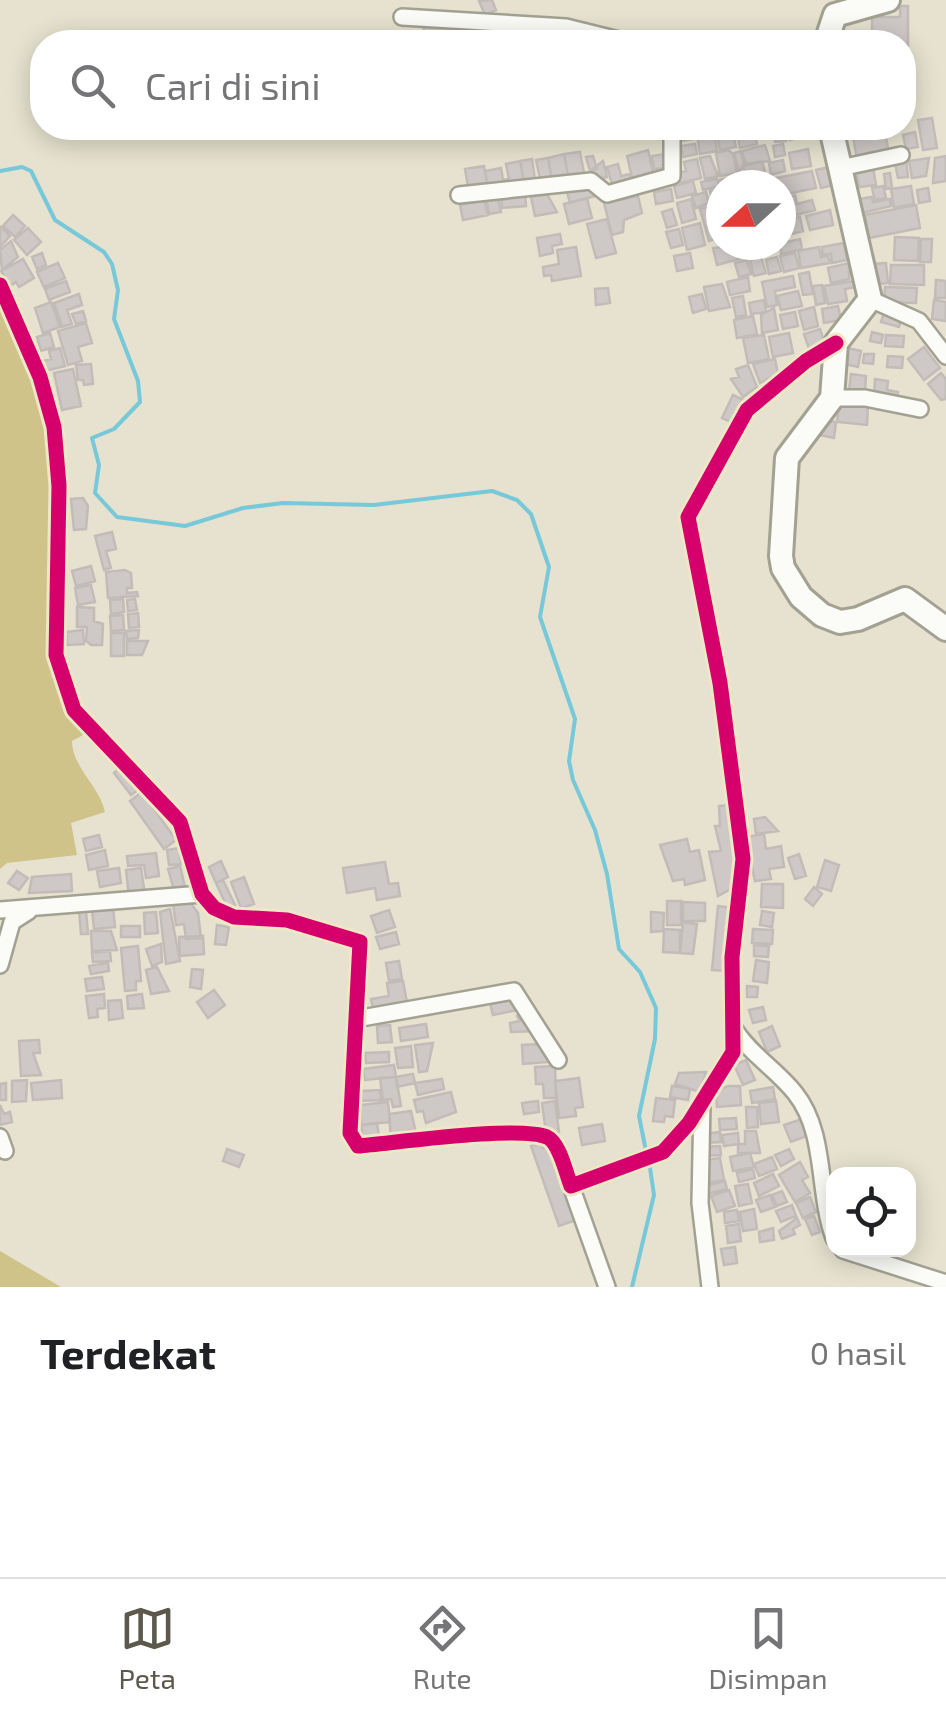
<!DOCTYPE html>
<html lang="id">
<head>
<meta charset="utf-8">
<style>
	body { margin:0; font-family:"Exo 2",sans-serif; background:#f6f6f6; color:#202124 }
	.controls { position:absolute; right:30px; bottom:30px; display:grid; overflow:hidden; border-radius:20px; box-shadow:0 5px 25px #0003 }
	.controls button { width:90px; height:90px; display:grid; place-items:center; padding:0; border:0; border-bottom:2px solid #e0e0e0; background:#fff; color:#202124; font:50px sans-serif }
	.compass { position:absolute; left:706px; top:170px; width:90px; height:90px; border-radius:50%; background:#fff; box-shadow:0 5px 25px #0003; rotate:249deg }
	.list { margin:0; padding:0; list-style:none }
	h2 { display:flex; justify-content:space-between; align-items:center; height:130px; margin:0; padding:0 40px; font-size:42px }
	h2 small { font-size:32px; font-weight:400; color:#757577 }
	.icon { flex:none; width:55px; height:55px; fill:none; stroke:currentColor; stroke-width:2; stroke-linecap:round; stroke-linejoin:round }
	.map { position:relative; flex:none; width:946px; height:1287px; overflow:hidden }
	.search { position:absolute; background:#fff; box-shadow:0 5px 25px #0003; left:30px; right:30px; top:30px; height:110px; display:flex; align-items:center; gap:25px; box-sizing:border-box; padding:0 35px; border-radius:40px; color:#757577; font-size:38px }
	.sheet { height:290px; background:#fff }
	nav { display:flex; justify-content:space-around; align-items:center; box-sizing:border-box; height:140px; border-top:2px solid #e0e0e0; background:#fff; font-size:28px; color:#757577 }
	nav a { display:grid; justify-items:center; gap:5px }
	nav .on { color:#5c594c }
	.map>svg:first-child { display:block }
	.forest { fill:#cfc38a }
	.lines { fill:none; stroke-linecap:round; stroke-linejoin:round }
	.stream { stroke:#77c8d9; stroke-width:4 }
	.building { fill:#cec9c6; stroke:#c2bcb9; stroke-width:2.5 }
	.street-casing { stroke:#a3a192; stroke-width:20 }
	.secondary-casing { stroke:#a3a192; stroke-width:28 }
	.street { stroke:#fbfbf8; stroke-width:15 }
	.secondary { stroke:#fbfbf8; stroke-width:22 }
	.cycleway-casing { stroke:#efe8c6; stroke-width:21 }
	.cycleway { stroke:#d6006c; stroke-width:15 }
</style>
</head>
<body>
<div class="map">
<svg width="946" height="1287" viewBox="0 0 946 1287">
	<rect width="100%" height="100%" fill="#e6e2cf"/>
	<path class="forest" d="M0 290C19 334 42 379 50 427 67 529 25 642 85 734L72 741C72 767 100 787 105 812L71 823 77 855 7 863 0 869Z
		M0 1251 61 1287H0Z"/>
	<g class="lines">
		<path class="stream" d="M0 171 22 167 31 171 55 220 104 252 112 264 118 290 114 319 138 381 140 402 114 429 92 438 99 465 95 493 117 517 185 526 243 508 283 503 374 505 492 491 517 500 531 514 549 567 540 617 575 719 569 761 573 780 595 830 607 874 619 949 640 972 656 1008 655 1039 639 1116 646 1151
			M632 1287 654 1195 649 1161"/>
	</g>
	<path class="building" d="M492 0 496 10 485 15 479 1Z
		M900 6H908V47L900 41H872V17H900Z
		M425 23 459 30 456 42H421Z
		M462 27 481 28 480 42H462Z
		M562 30 580 35V42H562Z
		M530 33 531 42H496V34Z
		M932 118 937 148 923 150 918 120Z
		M680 128H713L717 151 700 154 696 129 680 131Z
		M723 128H732L736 147 720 150 717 135 724 134Z
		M784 128 786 141 775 142 773 129Z
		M787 128H799L801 137 790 140Z
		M884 128 889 153 857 159 852 131Z
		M744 130V134L754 132 757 144 740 148 737 132Z
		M693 131 694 139 681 141 680 134Z
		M915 132 918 147 906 149 903 135Z
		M695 144 697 154 683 157 681 146Z
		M783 144 785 155 775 157 773 146Z
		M765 145 770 161 746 164 742 151Z
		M808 149 811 166 792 169 789 153Z
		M648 150 655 181 634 186 627 156Z
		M728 150 733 154 737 173 720 176 716 153Z
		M741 151 744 165 739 172 734 153Z
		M580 152 585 178 569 181 564 154Z
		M564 154 569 181 553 184 548 158Z
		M666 154 668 167 654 169 652 156Z
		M593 156 597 169 590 171 586 157Z
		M710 156 718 176 705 179 700 158Z
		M946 156V181L933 183 935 158Z
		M548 158 552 181 541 183 536 160Z
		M929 158 926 176 912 178 909 161Z
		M532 159 535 180 524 182 520 161Z
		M697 159 701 178 680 183 677 173 686 171 684 162Z
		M783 160 785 171 771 175 769 163Z
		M520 161 524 182 510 184 506 164Z
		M603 161 607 177 593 180 590 171Z
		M762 161 766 176 747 180 743 166Z
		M906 161 908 177 898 178 895 163Z
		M618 164 621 176 630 174 633 185 614 190 607 167Z
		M484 166 488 188 469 192 465 169Z
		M829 167 833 185 821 188 816 170Z
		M873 167 876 185 859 187 856 170Z
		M501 168 503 180 509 179 510 184 488 188 485 171Z
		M812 171 816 188 781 195V185H772L771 179Z
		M744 173 746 182 752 185H739L737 174Z
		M890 173 892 188 886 189 884 174Z
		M735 176 737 185H721L720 180Z
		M717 179 719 186 703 190 701 182Z
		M693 181 696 193 677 198 674 186Z
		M593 186 595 196 570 203 567 192Z
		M883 186 886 198 875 200 872 188Z
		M911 186 914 204 894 208 891 189Z
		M928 188 930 201 919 203 917 190Z
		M671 189 673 201 656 204 654 192Z
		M720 189 721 201 713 203 710 191Z
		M525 192 526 206 502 208 501 194Z
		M706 192 709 203 696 208 692 196Z
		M547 194 557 212 535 216 531 197Z
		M497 195 501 212 489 214 486 197Z
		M795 195 797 204 812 200 815 210 785 218 781 199Z
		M638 196 642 213 624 220 623 232 612 235 604 203Z
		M872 197 873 202 890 199 891 206 862 213 859 199Z
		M587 198 592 218 569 224 564 204Z
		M691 199 696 219 682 223 677 203Z
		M484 200 488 215 463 220 460 205Z
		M916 205 920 228 869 238 865 215Z
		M710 206 719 238 709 241 700 209Z
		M672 209 677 225 667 228 662 212Z
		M830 210 833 225 810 230 806 216Z
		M13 215 25 226 15 237 3 226Z
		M800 217 803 231 788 235 785 220Z
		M607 219 616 253 596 258 587 224Z
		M700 223 705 245 687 250 682 228Z
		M1 227 10 236 0 247V228Z
		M28 228 41 242 27 255 14 240Z
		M679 229 683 245 671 248 666 232Z
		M560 234 562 244 552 246 553 253 540 256 537 238Z
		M787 236 788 242 800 239 802 249 781 254V237Z
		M895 237 919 238 918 261 894 260Z
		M921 239H932L931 262H920Z
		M11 241 18 257 2 270 0 250Z
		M844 243 847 260 832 263 831 254 823 255 822 247Z
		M739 245 743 258 717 265 713 248Z
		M742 245H755L757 255 745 258Z
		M576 247 581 276 552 281 551 275 544 276 543 267 559 264 557 250Z
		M819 247 821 257 828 256 830 263 801 268 798 251Z
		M42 253 46 265 37 269 32 257Z
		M690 253 693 268 677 271 674 256Z
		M795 253 799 268 784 272 780 256Z
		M761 257 766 273 754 276 750 260Z
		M777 257 781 271 769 274 766 260Z
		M23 259 34 278 19 287 16 282 10 286 1 271Z
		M747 260 751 274 739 277 735 263Z
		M58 263 65 278 44 287 37 272Z
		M849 263V279L831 283 828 268Z
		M886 263 888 283 873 285 872 264Z
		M891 265H924V285L890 284Z
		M809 272 813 294 803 295 799 274Z
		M793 276 795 287 775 291 777 305 767 307 762 282Z
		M748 277 750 291 730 295 727 282Z
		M936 280 946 281V298H935Z
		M66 281 70 292 49 300 45 289Z
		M854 281 855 287 845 289 847 301 828 304 824 286Z
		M722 284 730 307 709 311 704 287Z
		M822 285 825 303 816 305 813 286Z
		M885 287 917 288 916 303 884 302Z
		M608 288 610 303 596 305 595 289Z
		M798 291 802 306 781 310 777 296Z
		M79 294 82 305 67 310 72 324 62 327 54 303Z
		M702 294 706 309 693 313 689 297Z
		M743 296 746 315 736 317 732 298Z
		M764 300 766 312 751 314 749 303Z
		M934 300 946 302V321L932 319Z
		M51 302 60 327 43 333 35 308Z
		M838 306 841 320 824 323 822 309Z
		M814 307 818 326 804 330 799 311Z
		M774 308 778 330 762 333 761 315Z
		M83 311 86 321 76 324 72 314Z
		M795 312 798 326 783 329 780 315Z
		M884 312 902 317 899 327 881 322Z
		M753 316 757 334 737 338 734 320Z
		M86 323 92 343 78 347 82 361 68 365 58 331Z
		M820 329 825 344 809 349 804 334Z
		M872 332 883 335 881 343 870 341Z
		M50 333 54 347 41 351 37 337Z
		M789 333 793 353 773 357 769 337Z
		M764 335 769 359 748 363 743 338Z
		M886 335 904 336 903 347 885 346Z
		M843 347 861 351 858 367 840 363Z
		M924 347 940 368 924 380 908 359Z
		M60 348 65 366 45 371 43 361 51 359 49 351Z
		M864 354H874L873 364 863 363Z
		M888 356 903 357 902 368 887 367Z
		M775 359 778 374 760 383 753 364Z
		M91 364 93 384 84 385 83 380H78L76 365Z
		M748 365 757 387 743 397 731 379 739 377 736 369Z
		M73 369 81 406 62 410 54 373Z
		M941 373 946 379V399L941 400 928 384Z
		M851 374 866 376 865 392 849 390Z
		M875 379 888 381 887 390 898 392 897 399 874 397Z
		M733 395 746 401 736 424 722 418Z
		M839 403 868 405 867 425 837 422Z
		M818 419 836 422 834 438 815 434Z
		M83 498 88 506 86 529 74 530 71 499Z
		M112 532 116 549 106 551 111 568 104 570 95 536Z
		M91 566 95 581 76 586 72 571Z
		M125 570 131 573 132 588H127V593L137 592 138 596 108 598 106 572Z
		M91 585 95 602 78 605 75 588Z
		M123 599 124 612 111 614 110 600Z
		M135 599 137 610 128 611 127 600Z
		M77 607 94 608V621L103 624 102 645H91L86 641 87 627H77Z
		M138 613 139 627 129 628 128 614Z
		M123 615 124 630 111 631 110 616Z
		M83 630 84 644 67 645 66 632Z
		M139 630 138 638 127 639 126 631Z
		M111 633H124V656H111Z
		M127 641H148L142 655H127Z
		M122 766 139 789 131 795 114 773Z
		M142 792 176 840 164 849 130 801Z
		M733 805 736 886 718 896 709 852 721 851 715 826H720L719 806Z
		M765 817 778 831 756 834 754 819Z
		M764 834 766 849 781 846 784 867 769 869 771 879 755 881 746 837Z
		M99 835 102 847 86 851 83 839Z
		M687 839 690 852 699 850 705 880 685 885 684 879 673 881 660 845Z
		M179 848 181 864 169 865 167 850Z
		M105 850 108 866 89 870 86 855Z
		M156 853 159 876 146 878 144 865 128 866 127 856Z
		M799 854 806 876 795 879 788 858Z
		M825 860 839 865 831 891 817 887Z
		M221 861 228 877 216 883 209 867Z
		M385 862 389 884 398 883 400 896 377 900 375 888 347 893 343 868Z
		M180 866 185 887 174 890 168 869Z
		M119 868 121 883 100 887 97 871Z
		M141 868 145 895 129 897 126 870Z
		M17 871 28 878 19 890 8 883Z
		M71 874 72 891 29 893 32 877Z
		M244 877 254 904 241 908 231 882Z
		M223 880 235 905 228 909 216 883Z
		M762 884H783V908L761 907Z
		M814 887 822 894 813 906 805 899Z
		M189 901 198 913 201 938 186 939 184 924 176 925 173 903Z
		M667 901H681V925H667Z
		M683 902 705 903V921H683Z
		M718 906 734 908 728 971 712 970Z
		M113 907 115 927 94 929 92 910Z
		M170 909 180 961 166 964 160 912Z
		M86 910 88 934H81L79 911Z
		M389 910 395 927 377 933 371 916Z
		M762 911 774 913 772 927 760 925Z
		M156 912 158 933 145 934 144 913Z
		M651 912 664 913 663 931 651 932Z
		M683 922 697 924 693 954 680 953Z
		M217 925 229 927 226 945 215 944Z
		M121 926H140V937H121Z
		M753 929 773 930 772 944 752 943Z
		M680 930V953L663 952 664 929Z
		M91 931H111L117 950 92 951Z
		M396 932 399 944 380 949 376 937Z
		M203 936 204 954 180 956 179 937Z
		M161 944 162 962 152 966 146 949Z
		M754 945 769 946 768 957 754 956Z
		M138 946 141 981H136V990L125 991 121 948Z
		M110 951 111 961 93 962 92 953Z
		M756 960 769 962 767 983 753 981Z
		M399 961 402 979 389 981 386 963Z
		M108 963 109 971 91 974 89 966Z
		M157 967 169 991 151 994 146 970Z
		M192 969 203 970 201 989 190 987Z
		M102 977 104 989 87 991 85 979Z
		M403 981 408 1008 374 1013 371 999 389 996 387 983Z
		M747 986 758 987 757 997H747Z
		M214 990 225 1005 208 1018 197 1002Z
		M104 994 105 1008 97 1009 98 1017 89 1018 86 996Z
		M142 994 144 1008 128 1009 127 996Z
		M514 994 518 1010 493 1015 489 999Z
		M121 1000 123 1018 109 1020 108 1001Z
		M763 1007 766 1020 753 1023 749 1010Z
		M524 1011 537 1031 511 1032 510 1023 520 1021 517 1016Z
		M426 1024 428 1037 401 1041 399 1028Z
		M390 1025 392 1042 378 1043 377 1026Z
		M772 1026 780 1046 767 1052 759 1032Z
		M39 1040 40 1053H33L41 1075 21 1076 19 1041Z
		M433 1043 427 1071 419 1072 415 1045Z
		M539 1044 549 1062 523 1064 522 1045Z
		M411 1046 413 1067 398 1068 395 1048Z
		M389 1052V1062L366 1063 365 1053Z
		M746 1060 755 1080 743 1085 734 1065Z
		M394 1065 396 1077 365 1080 363 1069Z
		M555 1066 556 1098H544L543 1084H536L535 1067Z
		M706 1072 700 1092 675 1084 679 1073Z
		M413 1074 415 1083 397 1087 396 1077Z
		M396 1077 401 1106 393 1107 391 1099 383 1100 380 1078Z
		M579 1078 583 1107 575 1108 576 1116 559 1118 555 1081Z
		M442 1079 444 1089 418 1095 415 1083Z
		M27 1080 26 1101 12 1102V1081Z
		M61 1080 62 1098 33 1100 31 1083Z
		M6 1083V1100H0V1084Z
		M672 1086 690 1089 688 1100 670 1097Z
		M729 1086H740L741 1105 717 1107 716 1090Z
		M773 1087 775 1099 752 1103 750 1091Z
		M380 1090 381 1100 362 1101 361 1091Z
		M451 1092 456 1112 426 1123 423 1111 417 1112 414 1100Z
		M656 1098 675 1100 673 1117 665 1116 664 1122 653 1121Z
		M538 1101 539 1112 524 1114 522 1103Z
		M555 1101 559 1132 546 1133 542 1103Z
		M776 1101 779 1122 761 1124 759 1103Z
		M388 1102 390 1122 361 1125 360 1105Z
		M0 1105 4 1114 10 1112 12 1122 0 1125Z
		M746 1107H757L758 1127 747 1128Z
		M411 1111 415 1129 401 1132 399 1140H391L389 1114Z
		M736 1118 737 1129 720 1130 719 1119Z
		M802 1119 809 1135 791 1142 784 1125Z
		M377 1123 380 1143 364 1145 361 1125Z
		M602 1124 605 1141 582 1145 579 1128Z
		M745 1131H756L760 1153H738V1144H745Z
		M720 1132 721 1142 704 1143 703 1134Z
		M738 1133 739 1144 724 1146 722 1135Z
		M541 1143 543 1148 549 1146 576 1220 559 1226 531 1146Z
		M720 1146 721 1155 704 1156V1147Z
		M227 1149 244 1155 239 1167 223 1161Z
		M789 1149 794 1159 781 1166 775 1155Z
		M750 1153 754 1167 733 1171 730 1157Z
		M772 1157 777 1169 759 1176 754 1164Z
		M720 1158 724 1180 703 1184 706 1160Z
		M800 1162 808 1177 802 1180 810 1193 795 1202 779 1175Z
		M753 1169 755 1178 739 1182 737 1173Z
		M773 1174 779 1186 759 1196 754 1183Z
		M725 1181 727 1189 703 1195 701 1187Z
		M748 1184 752 1203 739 1206 735 1186Z
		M729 1190 735 1206 717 1212 711 1196Z
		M782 1191 787 1202 777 1206 772 1195Z
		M770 1195 775 1207 761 1212 756 1200Z
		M810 1197 816 1212 803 1218 796 1203Z
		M792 1205 796 1216 781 1222 776 1211Z
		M754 1209 757 1229 743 1231 740 1212Z
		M737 1210 739 1221 725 1223 724 1212Z
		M814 1216 820 1232 812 1235 805 1219Z
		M797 1218 800 1225 793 1229 795 1234 782 1239 779 1231Z
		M739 1224 741 1241 728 1243 726 1226Z
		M773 1228 774 1240 760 1242 759 1232Z
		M735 1247 737 1263 724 1265 721 1249Z"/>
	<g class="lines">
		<g class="street-casing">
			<path id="street" d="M402 17 566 27 627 42
				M840 168 901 155
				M459 195 591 181 607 194 672 176V128
				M0 285 40 377 54 427 59 486 56 655 74 710 180 822 202 894 214 908 234 917 287 920 360 942 350 1133 358 1146C395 1143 519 1125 547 1137 560 1143 566 1174 571 1186L663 1152 689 1123 733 1052 732 957 743 859 720 683 688 517 747 410 806 361 836 343
				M870 299 919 321 946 356
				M832 398H865L920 409
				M0 910 202 894
				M0 965 12 922 29 911
				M356 1019 514 991 558 1060
				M735 1030C751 1055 777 1070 795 1093 827 1133 817 1192 834 1238
				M702 1103 700 1203 710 1287
				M0 1137 5 1151
				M571 1186 607 1287
				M843 1250 946 1283"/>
		</g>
		<g class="secondary-casing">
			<path id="secondary" d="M826 42 835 15 888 0
				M831 128 870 299 836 343 832 398 787 458 781 556 783 568 801 597 822 615 840 622 858 619 905 599 946 629"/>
		</g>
		<use href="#street" class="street"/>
		<use href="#secondary" class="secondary"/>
		<g class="cycleway-casing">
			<path id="cycleway" d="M0 285 40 377 54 427 59 486 56 655 74 710 180 822 202 894 214 908 234 917 287 920 360 942 350 1133 358 1146C395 1143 519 1125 547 1137 560 1143 566 1174 571 1186L663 1152 689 1123 733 1052 732 957 743 859 720 683 688 517 747 410 806 361 836 343"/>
		</g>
		<use href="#cycleway" class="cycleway"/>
	</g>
</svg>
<div class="controls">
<button><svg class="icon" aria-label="locate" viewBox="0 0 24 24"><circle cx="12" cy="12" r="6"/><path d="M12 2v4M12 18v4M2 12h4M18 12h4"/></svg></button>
</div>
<svg class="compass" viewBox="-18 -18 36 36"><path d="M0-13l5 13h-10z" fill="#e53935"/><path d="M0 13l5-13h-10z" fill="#757577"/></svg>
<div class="search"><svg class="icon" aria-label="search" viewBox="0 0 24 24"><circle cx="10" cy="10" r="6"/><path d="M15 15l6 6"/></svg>Cari di sini</div>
</div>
<section class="sheet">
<h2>Terdekat<small>0 hasil</small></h2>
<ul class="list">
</ul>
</section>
<nav>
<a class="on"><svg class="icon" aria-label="map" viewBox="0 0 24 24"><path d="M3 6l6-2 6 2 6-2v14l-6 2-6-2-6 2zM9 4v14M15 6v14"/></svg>Peta</a>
<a><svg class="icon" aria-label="directions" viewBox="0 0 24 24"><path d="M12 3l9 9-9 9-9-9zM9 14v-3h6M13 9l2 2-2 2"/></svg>Rute</a>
<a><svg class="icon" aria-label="saved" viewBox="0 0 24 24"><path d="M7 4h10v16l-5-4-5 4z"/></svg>Disimpan</a>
</nav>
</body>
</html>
